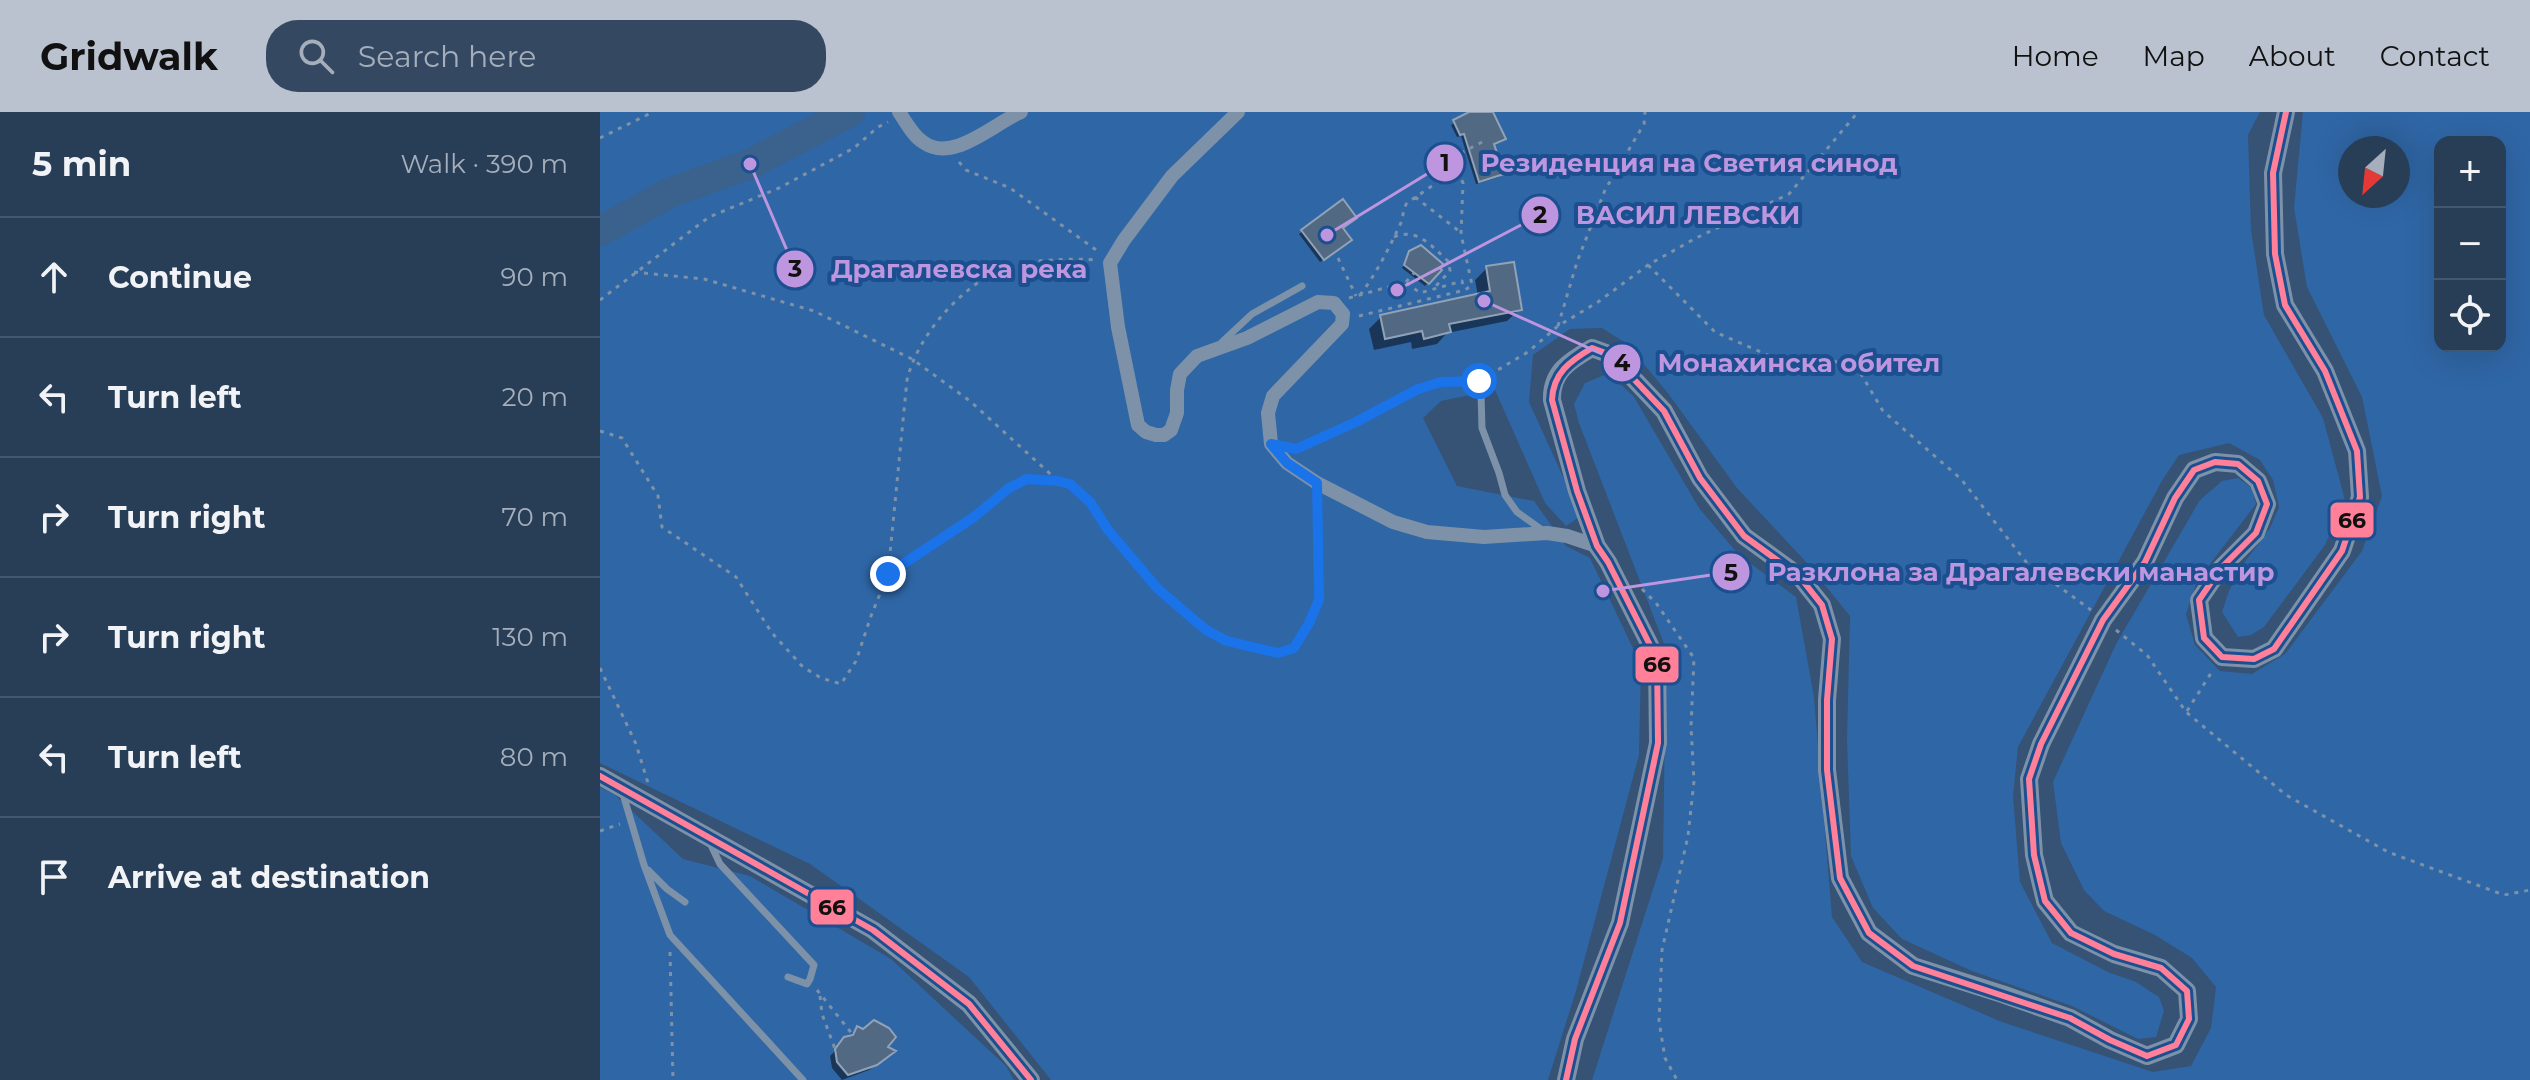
<!DOCTYPE html>
<html lang="en">
<head>
<meta charset="utf-8">
<style>
	body { margin:0; font-family:Montserrat,sans-serif; background:#344961; color:#f1f3f6 }
	.controls { position:absolute; right:24px; top:24px; display:grid; overflow:hidden; border-radius:16px; box-shadow:0 8px 32px #0002 }
	.controls button { width:72px; height:72px; display:grid; place-items:center; padding:0; border:0; border-bottom:2px solid #44576d; background:#283e57; color:#f1f3f6; font:40px sans-serif }
	.compass { position:absolute; left:1738px; top:24px; width:72px; height:72px; border-radius:50%; background:#283e57; box-shadow:0 8px 32px #0002; rotate:207deg }
	.stop { position:absolute; width:24px; height:24px; margin:-18px; border:6px solid #1a73e8; border-radius:50%; background:#fff }
	.stop.end { background:#1a73e8; border-color:#fff; box-shadow:0 2px 8px #0008 }
	.list { margin:0; padding:0; list-style:none }
	h2 { display:flex; justify-content:space-between; align-items:center; height:104px; margin:0; padding:0 32px; font-size:34px }
	h2 small { font-size:26px; font-weight:400; color:#a5aeba }
	.list li { display:grid; grid-template-columns:52px 1fr auto; gap:24px; align-items:center; box-sizing:border-box; height:120px; padding:0 32px; border-top:2px solid #44576d }
	.list b { display:block; font-size:30px; white-space:nowrap }
	.list em { font-size:26px; font-style:normal; color:#a5aeba }
	.icon { flex:none; width:44px; height:44px; fill:none; stroke:currentColor; stroke-width:2; stroke-linecap:round; stroke-linejoin:round }
	.map { position:relative; flex:none; width:1930px; height:968px; overflow:hidden }
	header { display:flex; align-items:center; gap:48px; box-sizing:border-box; height:112px; padding:0 40px; background:#b9c2ce; color:#111 }
	header strong { font-size:38px }
	nav { display:flex; gap:44px; margin-inline-start:auto; font-size:28px }
	.search { width:560px; height:72px; background:#344961; display:flex; align-items:center; gap:20px; box-sizing:border-box; padding:0 28px; border-radius:32px; color:#a5aeba; font-size:30px }
	main { display:flex }
	aside { flex:1; background:#283e57 }
	.map>svg:first-child { display:block }
	.green { fill:#2f66a5; fill-rule:evenodd }
	.shadow { fill:#0007 }
	.lines { fill:none; stroke-linecap:round; stroke-linejoin:round }
	.river { stroke:#3b618d; stroke-width:30 }
	.building { fill:#526984; stroke:#92a2b6; stroke-width:2 }
	.path { stroke:#7d92a8; stroke-width:3; stroke-dasharray:4 6; stroke-linecap:butt }
	.service { stroke:#7d92a8; stroke-width:7 }
	.minor { stroke:#7d92a8; stroke-width:14 }
	.tertiary { stroke:#7d92a8; stroke-width:18 }
	.bus-1-casing { stroke:#1b4f8f; stroke-width:12 }
	.bus-1 { stroke:#ff8098; stroke-width:6 }
	.route { stroke:#1a73e8; stroke-width:10 }
	.leader { fill:none; stroke:#bd96df; stroke-width:3 }
	.callout-dot { fill:#bd96df; stroke:#1b4f8f; stroke-width:3 }
	.mark-label { font-size:24px; text-anchor:middle; font-weight:bold; fill:#111 }
	.callout-label { font-size:26px; text-anchor:middle; font-weight:bold; fill:#bd96df; stroke:#1b4f8f; stroke-width:8; stroke-linejoin:round; paint-order:stroke }
	.line-badge { stroke:#1b4f8f; stroke-width:3 }
	.pale-badge-label { font-size:22px; text-anchor:middle; font-weight:bold; fill:#111 }
</style>
</head>
<body>
<header>
<strong>Gridwalk</strong>
<div class="search"><svg class="icon" aria-label="search" viewBox="0 0 24 24"><circle cx="10" cy="10" r="6"/><path d="M15 15l6 6"/></svg>Search here</div>
<nav><a>Home</a><a>Map</a><a>About</a><a>Contact</a></nav>
</header>
<main>
<aside>
<h2>5 min<small>Walk · 390 m</small></h2>
<ul class="list">
<li><svg class="icon" aria-label="ahead" viewBox="0 0 24 24"><path d="M12 20V5M6 11l6-6 6 6"/></svg><div><b>Continue</b></div><em>90 m</em></li>
<li><svg class="icon" aria-label="left" viewBox="0 0 24 24"><path d="M17 20v-9H6M10 6l-5 5 5 5"/></svg><div><b>Turn left</b></div><em>20 m</em></li>
<li><svg class="icon" aria-label="right" viewBox="0 0 24 24"><path d="M7 20v-9h11M14 6l5 5-5 5"/></svg><div><b>Turn right</b></div><em>70 m</em></li>
<li><svg class="icon" aria-label="right" viewBox="0 0 24 24"><path d="M7 20v-9h11M14 6l5 5-5 5"/></svg><div><b>Turn right</b></div><em>130 m</em></li>
<li><svg class="icon" aria-label="left" viewBox="0 0 24 24"><path d="M17 20v-9H6M10 6l-5 5 5 5"/></svg><div><b>Turn left</b></div><em>80 m</em></li>
<li><svg class="icon" aria-label="arrive" viewBox="0 0 24 24"><path d="M6 21V4h12l-3 4 3 4H6"/></svg><div><b>Arrive at destination</b></div></li>
</ul>
</aside>
<div class="map">
<svg width="1930" height="968" viewBox="0 0 1930 968">
	<rect width="100%" height="100%" fill="#365274"/>
	<path class="green" d="M0 0H1660L1648 23 1651 118 1664 203 1723 306 1745 388 1725 433 1664 515 1651 523 1638 525 1622 500 1629 479 1644 451 1670 416 1679 395 1673 368 1660 348 1629 331 1579 343 1563 367 1418 635 1413 684 1420 770 1452 831 1508 860 1536 870 1559 885 1564 899 1556 925 1538 927 1472 894 1372 859 1302 827 1273 796 1251 744 1247 628 1250 504 1206 450 1137 376 1067 280 1027 232 1002 216 970 217 933 243 929 290 981 404 966 414 945 391 895 278 841 289 823 306 857 374 934 389 966 434 990 446 1041 553 1039 643 976 879 948 968H451L369 865 210 752 0 651Z
		M1703 0H1930V968H992L1063 746 1066 537 979 311 974 292 985 271 1009 261 1034 285 1099 396 1139 443 1196 485 1214 585 1232 805 1262 850 1402 910 1553 960 1591 954 1611 916 1616 875 1592 846 1555 823 1504 799 1484 778 1461 731 1453 670 1516 532 1600 388 1622 369 1638 366 1651 375 1656 392 1597 469 1586 502 1595 533 1620 559 1652 562 1685 542 1762 439 1782 384 1762 285 1707 175 1694 96ZM1840 30H1900V234H1840ZM1750 36H1798V84H1750Z
		M0 675 15 683 83 747 150 764 291 847 406 954 414 968H0Z"/>
	<path class="shadow" d="M874 0H890L904 27 892 33 902 62 899 65 876 72 861 24 857 25 851 13Z
		M741 116 746 131 720 150 699 122 703 119Z
		M810 140 839 158 825 174 802 156Z
		M887 156 919 198 907 209 847 221 837 232 812 237 811 230 774 238 769 217 781 205 878 184 875 168Z
		M257 917 293 940 269 958 242 968 232 956 230 944Z"/>
	<g class="lines">
		<path class="river" d="M0 119 69 81 150 52 250 0"/>
	</g>
	<path class="building" d="M869 0H893L906 27 894 32 904 62 879 70 864 22 860 23 853 8Z
		M743 87 757 106 743 116 752 128 724 148 701 118Z
		M821 133 843 152 840 156 842 158 829 172 804 153 809 139Z
		M914 150 922 198 849 212 851 220 824 227 822 219 785 227 780 203 890 179 886 154Z
		M274 908 289 916 296 925 288 935 296 939 277 953 248 963 237 950 235 937 244 925 253 923 257 914 263 917Z"/>
	<g class="lines">
		<path class="path" d="M0 26 53 0
			M359 50 366 58 410 76 499 140
			M815 85 859 119
			M794 125C818 115 832 135 849 150L850 159 833 177
			M738 146 756 184
			M1048 153 1115 220 1186 251 1230 247 1261 262 1283 299 1361 367 1427 451 1491 498
			M34 160 104 167 214 199 312 247 370 289 458 369
			M806 170 814 161
			M760 183C776 162 788 138 799 115 804 106 802 98 807 91L857 57 863 40 884 29
			M749 186 806 170 820 181 862 169 864 177
			M0 188 109 105 179 76 254 36 278 15 288 10
			M759 204 865 178 872 173 861 122 863 71 857 57
			M958 214 977 150 1005 78 1044 12 1045 0
			M0 319 22 326 58 384 62 415 136 465 172 521 203 555 221 566 241 572 256 549 271 504 288 462 307 268C318 222 362 174 405 155 420 148 479 146 497 148
			M696 336 756 310 818 277 841 270 879 269 928 240 958 214 998 190 1048 153 1096 126 1189 82 1258 0
			M290 461 374 405 409 376 427 367 458 369 470 372 490 390 508 418 558 477 606 518 627 529 678 541 694 536 709 511 719 488 717 386
			M1042 477 1056 491 1094 546 1091 615 1094 669 1088 724 1062 838 1059 909 1065 946 1077 968
			M1516 518 1547 543 1586 600 1686 683 1788 740 1904 783 1930 778
			M0 556 36 632 48 671
			M1587 599 1613 558
			M0 719 20 712
			M70 840 73 968
			M217 878 253 923
			M220 884 222 902 235 937"/>
		<path class="service" d="M622 230 652 202 702 174
			M881 282 882 316 899 361 905 383 917 400 945 420
			M23 682 44 753 70 823 203 968
			M111 733 120 752 214 853 210 867 207 872 188 865
			M48 758 67 777 85 790"/>
		<path class="minor" d="M299 0C306 10 313 24 323 30 352 52 393 12 421 0
			M638 0 572 64 524 128 510 151 518 215 538 313 546 320 556 323H564L571 318 577 301V278L580 262 597 244 647 226 718 190 734 191 743 202 742 212 673 284 668 301 671 332 687 351 717 371 793 410 827 420 884 425 947 421 967 424 997 434"/>
		<path class="tertiary" d="M0 664 273 818 369 892 431 968
			M966 968 975 927 1020 811 1058 631 1057 547 1008 450 997 434 977 379 952 288C951 260 969 249 992 236L1011 243 1064 299 1100 366 1144 424 1199 464 1222 493 1232 527 1227 588V658L1240 766 1269 821 1313 854 1402 882 1470 906 1510 928 1547 944 1576 933 1589 907 1587 879 1561 856 1514 842 1471 821 1445 789 1434 743 1429 667 1441 632 1503 508 1545 450 1575 386 1594 358 1615 350 1638 352 1658 369 1667 392 1656 421 1621 456 1599 488 1604 526 1622 545 1654 547 1674 537 1742 439 1760 385 1757 339 1725 259 1685 193 1675 142 1673 61 1686 0"/>
		<g class="bus-1-casing">
			<path id="bus-1" d="M0 664 273 818 369 892 431 968
				M966 968 975 927 1020 811 1058 631 1057 547 1008 450 997 434 977 379 952 288C953 261 970 249 992 236L1011 243 1064 299 1100 366 1144 424 1199 464 1222 493 1232 527 1227 588V658L1240 766 1269 821 1313 854 1470 906 1510 928 1547 944 1576 933 1589 907 1587 879 1561 856 1514 842 1471 821 1445 789 1434 743 1429 667 1441 632 1503 508 1545 450 1575 386 1594 358 1615 350 1638 352 1658 369 1667 392 1656 421 1621 456 1599 488 1604 526 1622 545 1654 547 1674 537 1742 439 1760 385 1757 339 1725 259 1685 193 1675 142 1673 61 1686 0"/>
		</g>
		<use href="#bus-1" class="bus-1"/>
	</g>
	<g class="lines">
		<path class="route" d="M288 462 374 405 409 376 427 367 458 369 470 372 490 390 508 418 558 477 606 518 627 529 678 541 694 536 709 511 719 488 717 371 687 351 671 332 696 337 756 310 818 277 841 270 879 269"/>
	</g>
	<path class="leader" d="M727 123L845 51M797 178L940 103M150 52L195 157M884 189L1022 251M1003 479L1131 460"/>
	<g class="callout-dot">
		<circle cx="727" cy="123" r="8"/>
		<circle cx="797" cy="178" r="8"/>
		<circle cx="150" cy="52" r="8"/>
		<circle cx="884" cy="189" r="8"/>
		<circle cx="1003" cy="479" r="8"/>
		<circle cx="845" cy="51" r="20"/>
		<circle cx="940" cy="103" r="20"/>
		<circle cx="195" cy="157" r="20"/>
		<circle cx="1022" cy="251" r="20"/>
		<circle cx="1131" cy="460" r="20"/>
	</g>
	<g class="mark-label">
		<text x="845" y="59">1</text>
		<text x="940" y="111">2</text>
		<text x="195" y="165">3</text>
		<text x="1022" y="259">4</text>
		<text x="1131" y="469">5</text>
	</g>
	<g class="callout-label">
		<text x="1089" y="60">Резиденция на Светия синод</text>
		<text x="1088" y="112">ВАСИЛ ЛЕВСКИ</text>
		<text x="359" y="166">Драгалевска река</text>
		<text x="1199" y="260">Монахинска обител</text>
		<text x="1421" y="469">Разклона за Драгалевски манастир</text>
	</g>
	<g class="line-badge">
		<rect x="1729" y="389" width="46" height="38" rx="8" fill="#ff8098"/>
		<rect x="1034" y="533" width="46" height="39" rx="8" fill="#ff8098"/>
		<rect x="209" y="776" width="46" height="38" rx="8" fill="#ff8098"/>
	</g>
	<g class="pale-badge-label">
		<text x="1752" y="416">66</text>
		<text x="1057" y="560">66</text>
		<text x="232" y="803">66</text>
	</g>
</svg>
<div class="controls">
<button>+</button>
<button>−</button>
<button><svg class="icon" aria-label="locate" viewBox="0 0 24 24"><circle cx="12" cy="12" r="6"/><path d="M12 2v4M12 18v4M2 12h4M18 12h4"/></svg></button>
</div>
<svg class="compass" viewBox="-18 -18 36 36"><path d="M0-13l5 13h-10z" fill="#e53935"/><path d="M0 13l5-13h-10z" fill="#a5aeba"/></svg>
<div class="stop" style="left:879px;top:269px"></div>
<div class="stop end" style="left:288px;top:462px"></div>
</div>
</main>
</body>
</html>
